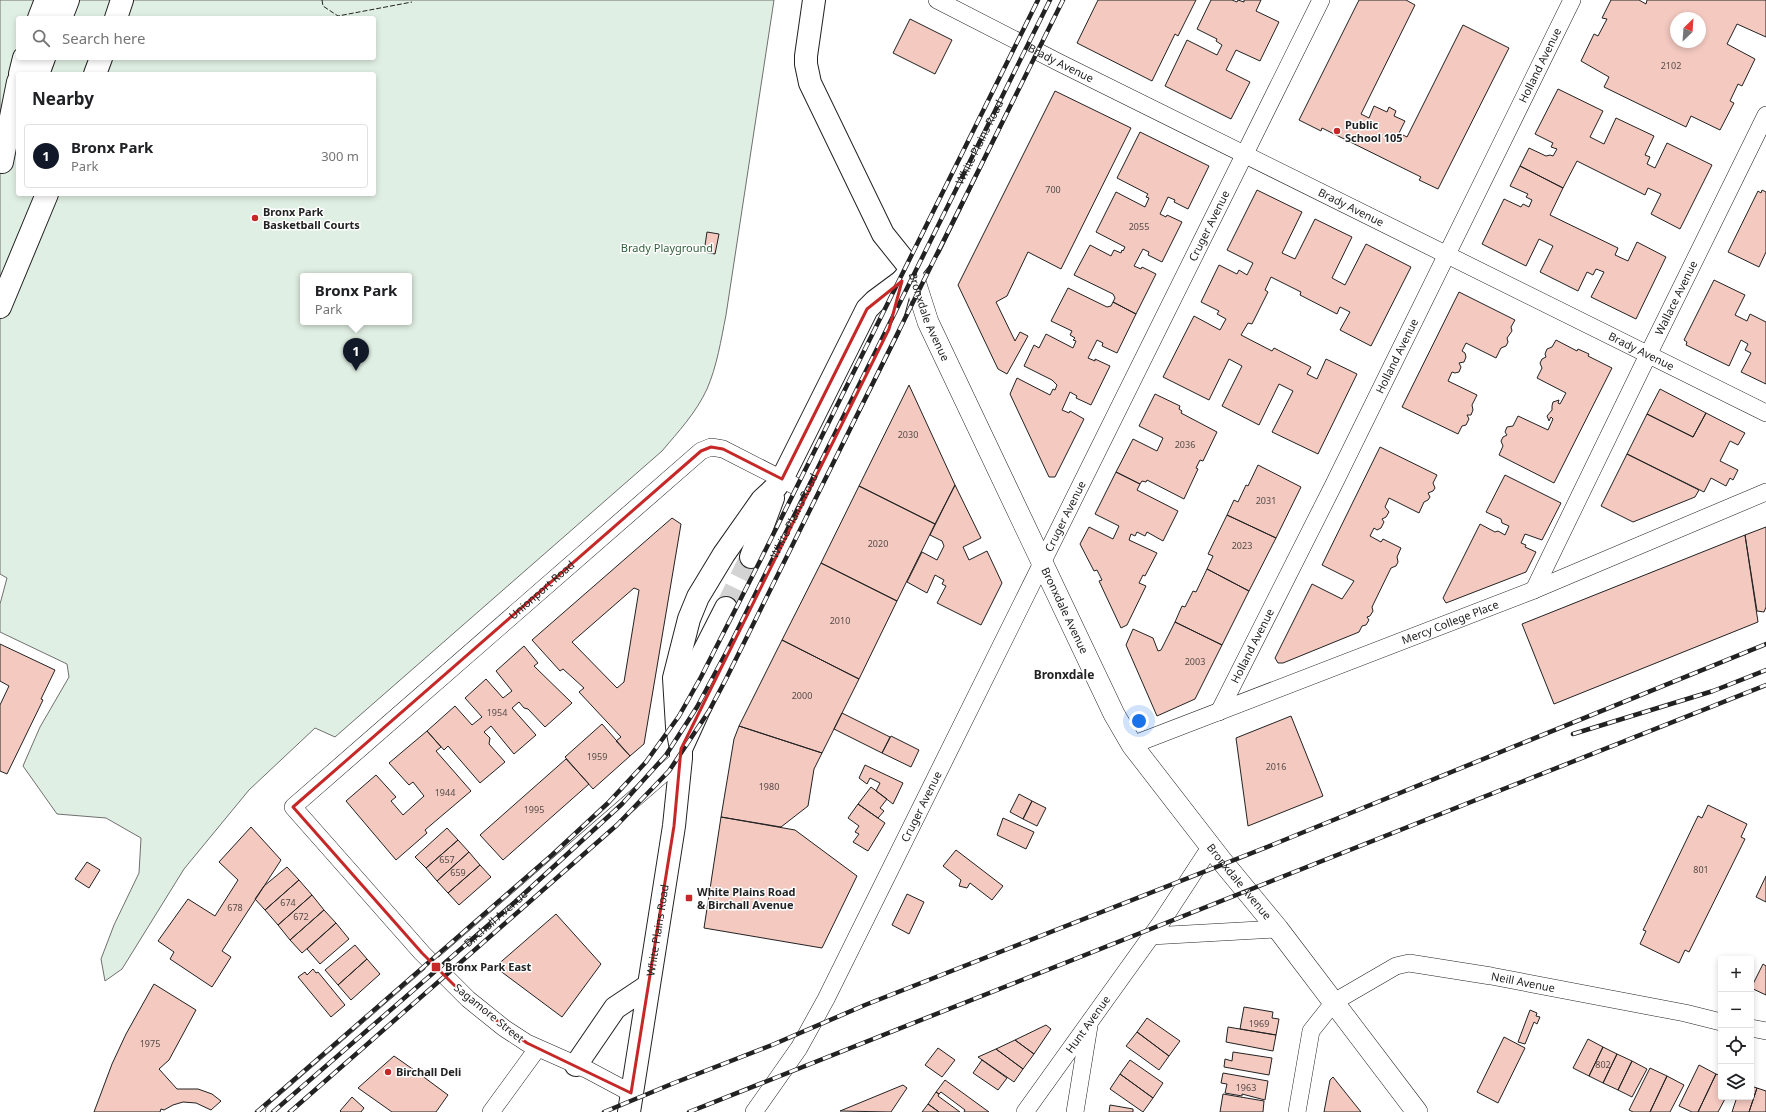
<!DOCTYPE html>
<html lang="en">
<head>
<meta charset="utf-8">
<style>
	body { margin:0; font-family:"Noto Sans",sans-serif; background:#f6f6f6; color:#202124 }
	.controls { position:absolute; right:12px; bottom:12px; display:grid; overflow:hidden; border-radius:4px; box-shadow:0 2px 6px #0003 }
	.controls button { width:36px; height:36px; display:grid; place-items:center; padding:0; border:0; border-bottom:1px solid #e0e0e0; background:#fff; color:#202124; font:20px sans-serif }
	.compass { position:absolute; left:1670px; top:12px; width:36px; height:36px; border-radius:50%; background:#fff; box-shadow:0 2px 6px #0003; rotate:25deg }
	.you { position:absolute; left:1139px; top:721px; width:14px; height:14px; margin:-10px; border:3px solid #fff; border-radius:50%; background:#1a73e8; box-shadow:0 0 0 6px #1a73e833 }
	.badge { display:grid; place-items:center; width:26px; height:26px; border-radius:50%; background:#111827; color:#fff; font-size:13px; font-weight:700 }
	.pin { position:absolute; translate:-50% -33px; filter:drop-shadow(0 1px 2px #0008) }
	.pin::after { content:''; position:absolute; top:21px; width:14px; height:12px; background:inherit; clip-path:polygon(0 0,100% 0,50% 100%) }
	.popup { position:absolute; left:300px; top:273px; width:112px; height:52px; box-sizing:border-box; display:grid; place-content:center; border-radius:4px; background:#fff; filter:drop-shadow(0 1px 3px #0005); font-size:13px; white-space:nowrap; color:#757577 }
	.popup b { font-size:15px; color:#202124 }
	.popup::after { content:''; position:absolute; left:50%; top:100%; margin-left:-8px; border:8px solid transparent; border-top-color:#fff }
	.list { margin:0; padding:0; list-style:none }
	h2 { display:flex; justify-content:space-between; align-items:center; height:52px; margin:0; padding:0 16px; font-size:17px }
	h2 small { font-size:13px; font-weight:400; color:#757577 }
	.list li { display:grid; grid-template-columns:26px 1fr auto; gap:12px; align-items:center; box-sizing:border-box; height:64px; margin:0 8px 8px; padding:0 8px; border:1px solid #e0e0e0; border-radius:4px }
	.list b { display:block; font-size:15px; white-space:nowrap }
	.list p { margin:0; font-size:13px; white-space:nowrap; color:#757577 }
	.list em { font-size:13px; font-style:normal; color:#757577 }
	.icon { flex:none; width:22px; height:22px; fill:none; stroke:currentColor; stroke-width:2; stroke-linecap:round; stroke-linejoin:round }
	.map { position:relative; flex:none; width:1766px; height:1112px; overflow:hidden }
	.search { position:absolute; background:#fff; box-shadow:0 2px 6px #0003; left:16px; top:16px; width:360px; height:44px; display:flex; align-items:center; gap:10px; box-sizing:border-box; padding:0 14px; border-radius:4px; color:#757577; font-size:15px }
	.panel { position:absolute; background:#fff; box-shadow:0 2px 6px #0003; left:16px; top:72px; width:360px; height:124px; border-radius:4px }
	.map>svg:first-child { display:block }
	.green { fill:#e0efe3; stroke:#6f6f6f; fill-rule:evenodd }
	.building { fill:#f3c9c0; stroke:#222; fill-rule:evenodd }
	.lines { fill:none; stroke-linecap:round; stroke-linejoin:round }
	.secondary-tunnel { stroke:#d3d3d3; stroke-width:22; stroke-dasharray:22 11; stroke-linecap:butt }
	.minor-casing { stroke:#222; stroke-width:18 }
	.tertiary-casing { stroke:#222; stroke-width:22 }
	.secondary-casing { stroke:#222; stroke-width:24 }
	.motorway-casing { stroke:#222; stroke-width:24 }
	.minor { stroke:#fff; stroke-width:17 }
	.tertiary { stroke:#fff; stroke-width:21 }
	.secondary { stroke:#fff; stroke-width:22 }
	.motorway { stroke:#fff; stroke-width:22 }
	.rail-casing { stroke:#222; stroke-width:4.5 }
	.rail { stroke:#fff; stroke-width:3; stroke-dasharray:9; stroke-linecap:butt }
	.fence { stroke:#222; stroke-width:1; stroke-dasharray:5 2; stroke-linecap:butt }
	.marked { fill:none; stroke:#c62828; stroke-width:3; stroke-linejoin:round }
	.poi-dot { fill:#c62828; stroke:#fff; stroke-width:1.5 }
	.labels { text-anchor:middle; stroke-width:3; stroke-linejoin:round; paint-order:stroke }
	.number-label { font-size:9px; fill:#564c4a }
	.street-label { font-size:11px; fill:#222; stroke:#fff }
	.poi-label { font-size:11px; font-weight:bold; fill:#222; stroke:#fff; text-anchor:start }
	.park-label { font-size:11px; fill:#2f5e38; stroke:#fff }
	.neighbourhood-label { font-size:12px; font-weight:bold; fill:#222; stroke:#fff }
</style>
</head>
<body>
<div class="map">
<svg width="1766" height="1112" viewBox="0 0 1766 1112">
	<rect width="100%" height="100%" fill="#fff"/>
	<path class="green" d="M0 0H774L726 315C721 340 717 366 707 389 696 413 678 432 662 451L335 737 315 728 249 790 184 869 122 969 105 981 101 959 114 925 139 873 141 838 106 818 57 814 23 766 40 727 69 677 67 664 0 632V604L7 578 0 574ZM18 18H374V58H18ZM18 74H374V194H18ZM303 276H409V322H303Z"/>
	<path class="building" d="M1098 0H1196L1178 36 1175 34 1152 81 1077 43Z
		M1211 0H1232L1237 2 1238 0 1244 2V0H1261L1256 11 1279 22 1260 61 1236 50 1226 70 1250 82 1231 119 1165 86 1187 40 1217 55 1222 45 1216 41 1217 39 1197 29Z
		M1359 0H1406L1415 5 1361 114 1369 118 1374 106 1387 112 1389 107 1396 111 1394 116 1405 121 1399 133 1407 137 1463 25 1509 48 1438 189 1419 180 1421 177 1322 128 1321 131 1299 120Z
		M1611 0H1639L1646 4 1647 0H1766V37L1737 24 1727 44 1755 59 1742 86 1738 84 1730 101 1734 103 1720 130 1691 116 1686 127 1604 87 1609 77 1581 61 1594 34 1598 36 1607 19 1602 18ZM1676 18H1700V42H1676Z
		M910 19 952 40 935 74 893 53Z
		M1558 89 1603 111 1590 137 1604 144 1616 118 1654 136 1645 155 1650 157 1647 164 1655 168 1667 143 1712 165 1680 229 1651 214 1661 194 1648 188 1645 195 1577 161 1563 188 1520 166 1529 148 1546 156 1550 155 1553 156 1557 149 1551 147 1553 143 1535 134Z
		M1055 91 1131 128 1061 269 1028 252 1007 296 996 302 1015 341 1020 332 1028 336 1007 374 998 369 958 285Z
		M1140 132 1209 166 1188 209 1174 202 1175 200 1168 197 1160 214 1166 217 1167 215 1182 222 1162 262 1148 255 1149 252 1143 249 1134 266 1141 269 1142 267 1156 274 1136 314 1113 302 1115 298 1113 294 1074 275 1090 245 1111 256 1114 250 1121 253 1122 250 1123 251 1125 247 1096 232 1116 192 1145 207 1149 198 1146 197 1148 194 1117 178Z
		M1520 166 1563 188 1550 215 1618 248 1615 255 1628 261 1637 242 1666 257 1636 319 1591 297 1604 272 1596 269 1593 275 1587 272 1578 291 1540 272 1553 246 1539 239 1526 266 1482 244 1504 199 1521 207 1523 204 1529 207 1532 200 1526 197 1528 194 1510 186Z
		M1257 190 1302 212 1282 253 1295 259 1315 219 1352 237 1332 278 1345 285 1366 244 1411 267 1371 346 1340 330 1350 312 1340 307 1337 314 1300 295 1301 292 1271 277 1265 290 1268 292 1252 324 1248 323 1241 335 1272 351 1274 348 1311 367 1307 374 1317 379 1326 359 1357 374 1318 454 1272 432 1293 391 1279 384 1259 425 1222 406 1242 366 1229 359 1209 400 1163 377 1194 316 1220 330 1226 319 1217 314 1219 311 1201 302 1219 265 1237 274 1239 270 1247 275 1253 263 1227 250Z
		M1762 190 1766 192V252L1759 267 1728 252 1758 191 1761 193Z
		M707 232 719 234 715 254 704 252Z
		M1714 280 1745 295 1735 315 1747 321 1750 314 1766 322V384L1741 372 1751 353 1745 350 1748 344 1741 340 1729 366 1686 345 1687 342 1684 340Z
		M1068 288 1107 307 1111 306 1113 302 1136 314 1117 353 1102 346 1103 343 1097 340 1088 358 1095 361V359L1110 366 1091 405 1076 398 1077 396 1070 392 1062 410 1069 413 1070 411 1084 419 1055 477H1049L1010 394 1017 378 1050 395 1053 389 1055 390 1057 385 1052 380 1024 366 1034 345 1039 348 1046 334 1073 348 1076 341 1073 340 1075 338 1070 335 1072 331 1051 321Z
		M1459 292 1515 320 1511 327 1512 331 1507 338 1508 342 1506 346 1501 348 1496 358 1466 343 1462 351 1465 353 1466 357 1464 362 1459 363 1461 367 1459 372 1455 373 1452 372 1448 381 1477 395 1472 405 1473 410 1471 415H1467L1469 419 1466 425 1462 426 1458 434 1402 407Z
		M1556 340 1577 351 1578 349 1589 354 1588 356 1612 368 1554 483 1499 455 1503 446 1501 441 1503 437 1507 435 1505 432 1507 427 1513 426 1518 416 1548 430 1553 419 1551 417 1549 421 1547 416 1552 410V406L1553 402 1559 400 1558 403 1560 404 1566 393 1537 378 1542 368 1540 363 1542 359 1546 357 1545 354 1547 349 1552 347Z
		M909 385 955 485 935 524 859 486Z
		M1660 389 1706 413 1693 437 1647 414Z
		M1155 394 1180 406 1179 409 1182 411 1181 413 1217 432 1203 461 1200 460 1196 468 1198 469 1184 499 1147 480 1146 482 1142 481 1140 484 1116 472 1133 439 1157 451 1163 438 1139 426Z
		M1706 413 1745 433 1738 445 1730 441 1720 461 1738 470 1733 480 1730 478 1726 486 1711 478 1704 492 1627 454 1647 414 1693 437Z
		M1380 447 1437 475 1433 483 1435 488 1433 491 1428 493 1430 497 1428 500 1424 502 1419 513 1389 498 1385 507 1389 512 1386 517 1382 519 1384 522 1381 528 1377 530 1374 528 1370 536 1381 542 1383 539 1401 548 1397 557 1398 562 1396 566 1391 568 1372 607 1373 611 1370 616 1367 617 1369 620 1366 625 1362 626 1359 632 1283 663H1278L1275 658 1312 584 1342 599 1354 581 1322 565Z
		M1627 454 1699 490 1695 497 1633 522 1601 506Z
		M1258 465 1301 487 1276 538 1227 515 1234 500 1238 502 1246 485 1248 486Z
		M1116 472 1140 484 1137 490 1178 511 1163 541 1147 532 1145 536 1137 532 1135 536 1131 534 1129 540 1157 553 1145 576 1143 575 1139 583 1146 586 1127 625 1121 628 1099 581 1102 580 1097 570 1094 571 1080 544 1089 527 1113 539 1119 526 1095 514Z
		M1505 475 1561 503 1542 540 1525 534 1521 543 1526 545 1525 547 1536 552 1526 572 1446 603 1443 598 1480 524 1495 532 1498 531 1505 535 1509 526 1502 523 1501 519 1486 512Z
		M955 485 981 538 963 547 969 560 987 551 1002 583 981 625 937 603 946 586 942 584 944 580 935 575 927 593 907 582 922 552 937 560 944 546 942 541 930 535Z
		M859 486 935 524 897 601 821 563Z
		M1227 515 1276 538 1249 591 1207 569 1213 556 1208 554Z
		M672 518 681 524 644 744 630 756 616 741 621 737 579 692 584 688 563 669 560 671 532 640ZM634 588 639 590 624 682 617 688 572 642Z
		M1766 527V607L1764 612 1757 611 1745 535Z
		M1745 535 1758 622 1554 704 1522 624Z
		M821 563 897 601 859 679 782 640Z
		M1207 569 1249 591 1222 645 1175 622 1182 606 1185 607 1193 591 1196 592Z
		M1175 622 1222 645 1195 699 1157 716 1126 645 1133 629 1153 638 1158 651 1161 650Z
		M782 640 859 679 822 753 739 726Z
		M0 644 55 670 41 699 43 700 7 774 0 771V705L9 686 0 681Z
		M524 646 538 663 534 666 572 703 545 727 528 709 524 708 519 702 512 708 536 735 514 754 491 726 484 732 490 738 489 744 505 762 480 783 448 746 444 750 427 731 455 706 472 725 482 717 465 698 486 679 503 698 512 691 496 671Z
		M842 713 890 737 882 753 834 729Z
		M1291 716 1323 796 1248 826 1236 738Z
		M602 724 630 756 593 789 565 757Z
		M739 726 822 753 814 769 808 806 781 827 721 817 734 739Z
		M427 731 441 747 436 751 471 791 425 830 427 833 396 860 346 801 376 775 396 797 391 801 403 815 424 796 413 782 409 785 389 763Z
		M891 736 919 750 911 767 882 753Z
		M566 759 589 784 503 860 480 835Z
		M865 765 903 783 893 804 876 791 880 783 870 778 867 784 859 778Z
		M871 787 887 799 880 808 884 811 878 818 858 804Z
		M1019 794 1032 801 1023 819 1010 812Z
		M1032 801 1046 808 1037 826 1023 819Z
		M858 804 885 823 868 851 853 842 859 834 855 832 859 826 848 818Z
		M1708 805 1747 824 1741 837 1745 839 1689 952 1685 950 1679 963 1640 944 1646 931 1643 930 1698 816 1702 818Z
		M721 817 795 830 857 876 822 948 704 928Z
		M1003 818 1034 832 1026 849 997 835Z
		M251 827 281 860 222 951 231 957 212 987 170 959 174 952 158 941 188 899 215 916 238 880 219 862Z
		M447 828 458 840 426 868 415 857Z
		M458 840 469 852 437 881 426 868Z
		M956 850 1003 886 992 900 970 883 967 888 959 886 961 880 943 866Z
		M469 852 480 865 448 893 437 881Z
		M87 862 100 870 89 888 75 879Z
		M480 865 491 877 459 905 448 893Z
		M287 867 299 880 265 910 255 899 264 886Z
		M1766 876V902L1756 897Z
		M299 880 312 895 278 925 265 910Z
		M907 894 924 902 909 934 892 925Z
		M312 895 324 910 290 940 278 925Z
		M324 910 336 923 302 953 290 940Z
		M556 914 601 964 562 1017 495 967Z
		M336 923 349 939 320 964 307 949Z
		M355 945 367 959 338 985 325 970Z
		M367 959 380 974 351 1000 338 985Z
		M1763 964 1766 966V995L1751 988Z
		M313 969 316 973 318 972 345 1005 331 1017 298 977 305 972 307 975Z
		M154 984 196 1010 169 1060 159 1069 177 1089H198L212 1094 221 1101 211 1110 196 1103 183 1102 173 1105 164 1110 161 1109 160 1112H94L112 1064 126 1034Z
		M1244 1007 1273 1012 1272 1018 1279 1019 1276 1035 1240 1029Z
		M1530 1010 1537 1013 1536 1016 1540 1017 1537 1024 1534 1022 1525 1044 1518 1042Z
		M1147 1018 1180 1041 1169 1056 1137 1032Z
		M1046 1025 1051 1029 1034 1054 1015 1040Z
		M1228 1027 1276 1035 1273 1051 1226 1042Z
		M1137 1032 1169 1056 1159 1070 1126 1046Z
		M1504 1037 1525 1048 1498 1103 1477 1092Z
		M1588 1039 1603 1047 1589 1076 1573 1068Z
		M1015 1040 1034 1054 1023 1069 996 1049Z
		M1603 1047 1617 1054 1603 1083 1589 1076Z
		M938 1048 955 1060 942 1077 925 1065Z
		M996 1049 1023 1069 1014 1082 978 1057Z
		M1233 1052 1272 1058 1269 1075 1224 1067 1225 1059 1232 1061Z
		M1617 1054 1632 1061 1618 1090 1603 1083Z
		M394 1056 414 1070 412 1072 415 1075 417 1072 448 1095 436 1112H392L358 1088Z
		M982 1060 1007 1078 998 1090 973 1073Z
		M1130 1060 1163 1083 1153 1098 1120 1074Z
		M1632 1061 1647 1069 1632 1097 1618 1090Z
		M1699 1065 1716 1074 1698 1112H1692L1679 1106Z
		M1650 1068 1667 1076 1650 1112H1633L1629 1110Z
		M1223 1073 1268 1081 1265 1100 1242 1094V1096L1225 1093 1227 1084 1221 1083Z
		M1120 1074 1153 1098 1143 1112 1110 1089Z
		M1716 1074 1721 1076V1097H1726L1718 1112H1698Z
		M1667 1076 1684 1085 1670 1112H1650Z
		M1333 1077 1361 1112H1324L1330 1080Z
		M945 1080 989 1112H964L965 1110 941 1092 939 1094 936 1092Z
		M903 1085 907 1088 891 1112 840 1111Z
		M1751 1086 1757 1088 1749 1112H1732L1737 1097H1751Z
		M1757 1088 1766 1091V1112H1749Z
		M936 1092 939 1094 938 1096 960 1112H939L928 1104Z
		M1223 1094 1264 1101 1263 1112H1220Z
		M352 1097 364 1108 361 1112H341L340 1111Z
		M928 1104 939 1112H922Z
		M1110 1105 1133 1109V1112H1109Z"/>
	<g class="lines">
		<path class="secondary-tunnel" d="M726 608 751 557"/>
		<g class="minor-casing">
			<g id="minor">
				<path id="s1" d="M937 0 1060 63 1766 413"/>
				<path id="s2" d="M1534 590 1648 355 1766 115"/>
				<path id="s3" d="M1219 712 1333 486 1572 0"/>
				<path id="s4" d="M1132 745 1534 590 1766 492"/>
				<path d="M1151 936 1278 929"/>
				<path d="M1751 1028 1766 1031"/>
				<path id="s5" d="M631 1093 588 1070 527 1043 504 1028 468 999 422 953 293 807 701 451 711 447 723 449 807 492"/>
				<path d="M274 1112 681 758"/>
				<path d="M491 1112 537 1049"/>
				<path id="s6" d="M754 1112 799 1048 826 999 1321 0"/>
				<path id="s7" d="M1025 1112 1162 921 1211 846"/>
				<path d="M1075 1112 1089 1026"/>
				<path id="s8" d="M1297 1112 1311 1031 1334 1002 1396 966 1409 963 1491 976 1685 1013 1721 1022"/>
			</g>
		</g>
		<g class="tertiary-casing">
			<g id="tertiary">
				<path id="s9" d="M911 269 928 322 1114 714 1132 745 1221 860 1278 929 1417 1112"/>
			</g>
		</g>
		<g class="secondary-casing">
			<g id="secondary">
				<path d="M814 0 806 56V64L810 83 883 234 911 269"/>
				<path d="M751 557 773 498"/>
				<path d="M681 715 698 663 726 608"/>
				<path d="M681 749 708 690 889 329 902 281 930 247 1051 0"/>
				<path d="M576 1065 615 1008 648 986"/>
				<path id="s10" d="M629 1112 674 826 681 758V749L677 727 674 678 689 619 698 597 724 554 762 500 776 487 782 479 867 309 875 301 902 281"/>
			</g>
		</g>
		<g class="motorway-casing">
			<path id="motorway" d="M39 18 46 0
				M61 18 68 0
				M116 18 122 0
				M20 74 24 58
				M38 74 44 58
				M95 74 101 58
				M2 162 18 82
				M0 307 47 194"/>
		</g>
		<use href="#minor" class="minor"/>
		<use href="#tertiary" class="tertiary"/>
		<use href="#secondary" class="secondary"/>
		<use href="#motorway" class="motorway"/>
		<g class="rail-casing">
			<g id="rail">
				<path d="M1573 734 1713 691 1766 670"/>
				<path d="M257 1112 552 855 608 803 646 762 679 716 701 677 760 561 1038 0"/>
				<path id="s11" d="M273 1112 515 902 622 804 666 755 697 707 728 649 1050 0"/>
				<path d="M290 1112 617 825 669 771 709 711 726 679 1063 0"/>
				<path d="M604 1112 674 1083 772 1045 865 1005 1272 845 1766 644"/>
				<path d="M689 1112 1766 685"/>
			</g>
		</g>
		<use href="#rail" class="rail"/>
		<path class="fence" d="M322 0 323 6 338 16 412 2"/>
	</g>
	<path class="marked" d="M902 281 889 329 681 749 674 826 631 1093 527 1043 468 999 422 953 293 807 701 451 711 447 723 449 782 479 867 309Z"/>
	<g class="poi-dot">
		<circle cx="1337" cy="131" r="4"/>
		<circle cx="255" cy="218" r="4"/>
		<rect x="685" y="894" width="8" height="8" rx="2"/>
		<rect x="431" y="962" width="10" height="10" rx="2"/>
		<circle cx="388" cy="1072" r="4"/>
	</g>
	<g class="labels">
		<g class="number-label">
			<text x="1671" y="69">2102</text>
			<text x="1053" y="193">700</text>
			<text x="1139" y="230">2055</text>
			<text x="908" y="438">2030</text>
			<text x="1185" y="448">2036</text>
			<text x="1266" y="504">2031</text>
			<text x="878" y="547">2020</text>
			<text x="1242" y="549">2023</text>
			<text x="840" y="624">2010</text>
			<text x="1195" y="665">2003</text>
			<text x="802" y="699">2000</text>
			<text x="497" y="716">1954</text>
			<text x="597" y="760">1959</text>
			<text x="1276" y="770">2016</text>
			<text x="769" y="790">1980</text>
			<text x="445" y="796">1944</text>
			<text x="534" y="813">1995</text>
			<text x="447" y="863">657</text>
			<text x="1701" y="873">801</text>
			<text x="458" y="876">659</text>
			<text x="288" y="906">674</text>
			<text x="235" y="911">678</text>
			<text x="301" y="920">672</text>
			<text x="1259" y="1027">1969</text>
			<text x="150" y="1047">1975</text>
			<text x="1603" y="1068">802</text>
			<text x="1246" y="1091">1963</text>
		</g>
		<g class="street-label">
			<text dy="4" stroke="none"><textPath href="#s1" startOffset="139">Brady Avenue</textPath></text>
			<text dy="4" stroke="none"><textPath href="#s3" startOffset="722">Holland Avenue</textPath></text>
			<text dy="4" stroke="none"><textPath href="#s11" startOffset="1220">White Plains Road</textPath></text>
			<text dy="4" stroke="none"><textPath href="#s1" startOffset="463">Brady Avenue</textPath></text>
			<text dy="4" stroke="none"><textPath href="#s6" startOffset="997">Cruger Avenue</textPath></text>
			<text dy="4" stroke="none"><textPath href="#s2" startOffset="325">Wallace Avenue</textPath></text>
			<text dy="4" stroke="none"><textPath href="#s9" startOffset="51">Bronxdale Avenue</textPath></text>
			<text dy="4" stroke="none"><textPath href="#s1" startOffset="787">Brady Avenue</textPath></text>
			<text dy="4" stroke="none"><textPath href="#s3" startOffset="398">Holland Avenue</textPath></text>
			<text dy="4" stroke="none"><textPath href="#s11" startOffset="803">White Plains Road</textPath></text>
			<text dy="4" stroke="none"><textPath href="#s6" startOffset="673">Cruger Avenue</textPath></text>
			<text dy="4" stroke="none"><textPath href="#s5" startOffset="779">Unionport Road</textPath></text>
			<text dy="4" stroke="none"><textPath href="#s9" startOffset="375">Bronxdale Avenue</textPath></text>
			<text dy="4" stroke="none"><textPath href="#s4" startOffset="341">Mercy College Place</textPath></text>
			<text dy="4" stroke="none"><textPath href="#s3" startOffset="74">Holland Avenue</textPath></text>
			<text dy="4" stroke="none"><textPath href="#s6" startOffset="349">Cruger Avenue</textPath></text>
			<text dy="4" stroke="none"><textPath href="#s9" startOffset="699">Bronxdale Avenue</textPath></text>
			<text dy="4" stroke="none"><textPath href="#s11" startOffset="295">Birchall Avenue</textPath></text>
			<text dy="4" stroke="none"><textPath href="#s10" startOffset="184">White Plains Road</textPath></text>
			<text dy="4" stroke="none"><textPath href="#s8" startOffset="320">Neill Avenue</textPath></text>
			<text transform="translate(489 1013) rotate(39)" y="4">Sagamore Street</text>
			<text dy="4" stroke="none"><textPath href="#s7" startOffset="108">Hunt Avenue</textPath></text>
		</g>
		<g class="poi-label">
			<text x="1345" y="129">Public<tspan x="1345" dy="13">School 105</tspan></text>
			<text x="263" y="216">Bronx Park<tspan x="263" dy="13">Basketball Courts</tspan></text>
			<text x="697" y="896">White Plains Road<tspan x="697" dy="13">&amp; Birchall Avenue</tspan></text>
			<text x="445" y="971">Bronx Park East</text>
			<text x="396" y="1076">Birchall Deli</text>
		</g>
		<g class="park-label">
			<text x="667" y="252">Brady Playground</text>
		</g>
		<g class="neighbourhood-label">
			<text x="1064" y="679">Bronxdale</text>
		</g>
	</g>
</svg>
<div class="controls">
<button>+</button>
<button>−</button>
<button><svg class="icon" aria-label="locate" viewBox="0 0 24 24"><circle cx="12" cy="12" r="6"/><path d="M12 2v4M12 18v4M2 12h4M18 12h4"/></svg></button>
<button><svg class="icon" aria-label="layers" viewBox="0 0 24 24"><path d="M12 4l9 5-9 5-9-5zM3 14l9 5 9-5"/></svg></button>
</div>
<svg class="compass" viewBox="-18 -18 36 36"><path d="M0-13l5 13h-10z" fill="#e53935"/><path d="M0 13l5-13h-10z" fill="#757577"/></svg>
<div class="you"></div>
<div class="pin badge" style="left:356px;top:371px">1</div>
<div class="popup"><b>Bronx Park</b>Park</div>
<div class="search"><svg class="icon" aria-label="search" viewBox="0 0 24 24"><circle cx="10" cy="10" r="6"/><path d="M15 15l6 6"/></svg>Search here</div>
<section class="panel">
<h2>Nearby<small></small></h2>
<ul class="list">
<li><span class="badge">1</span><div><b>Bronx Park</b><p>Park</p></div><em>300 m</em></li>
</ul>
</section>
</div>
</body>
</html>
